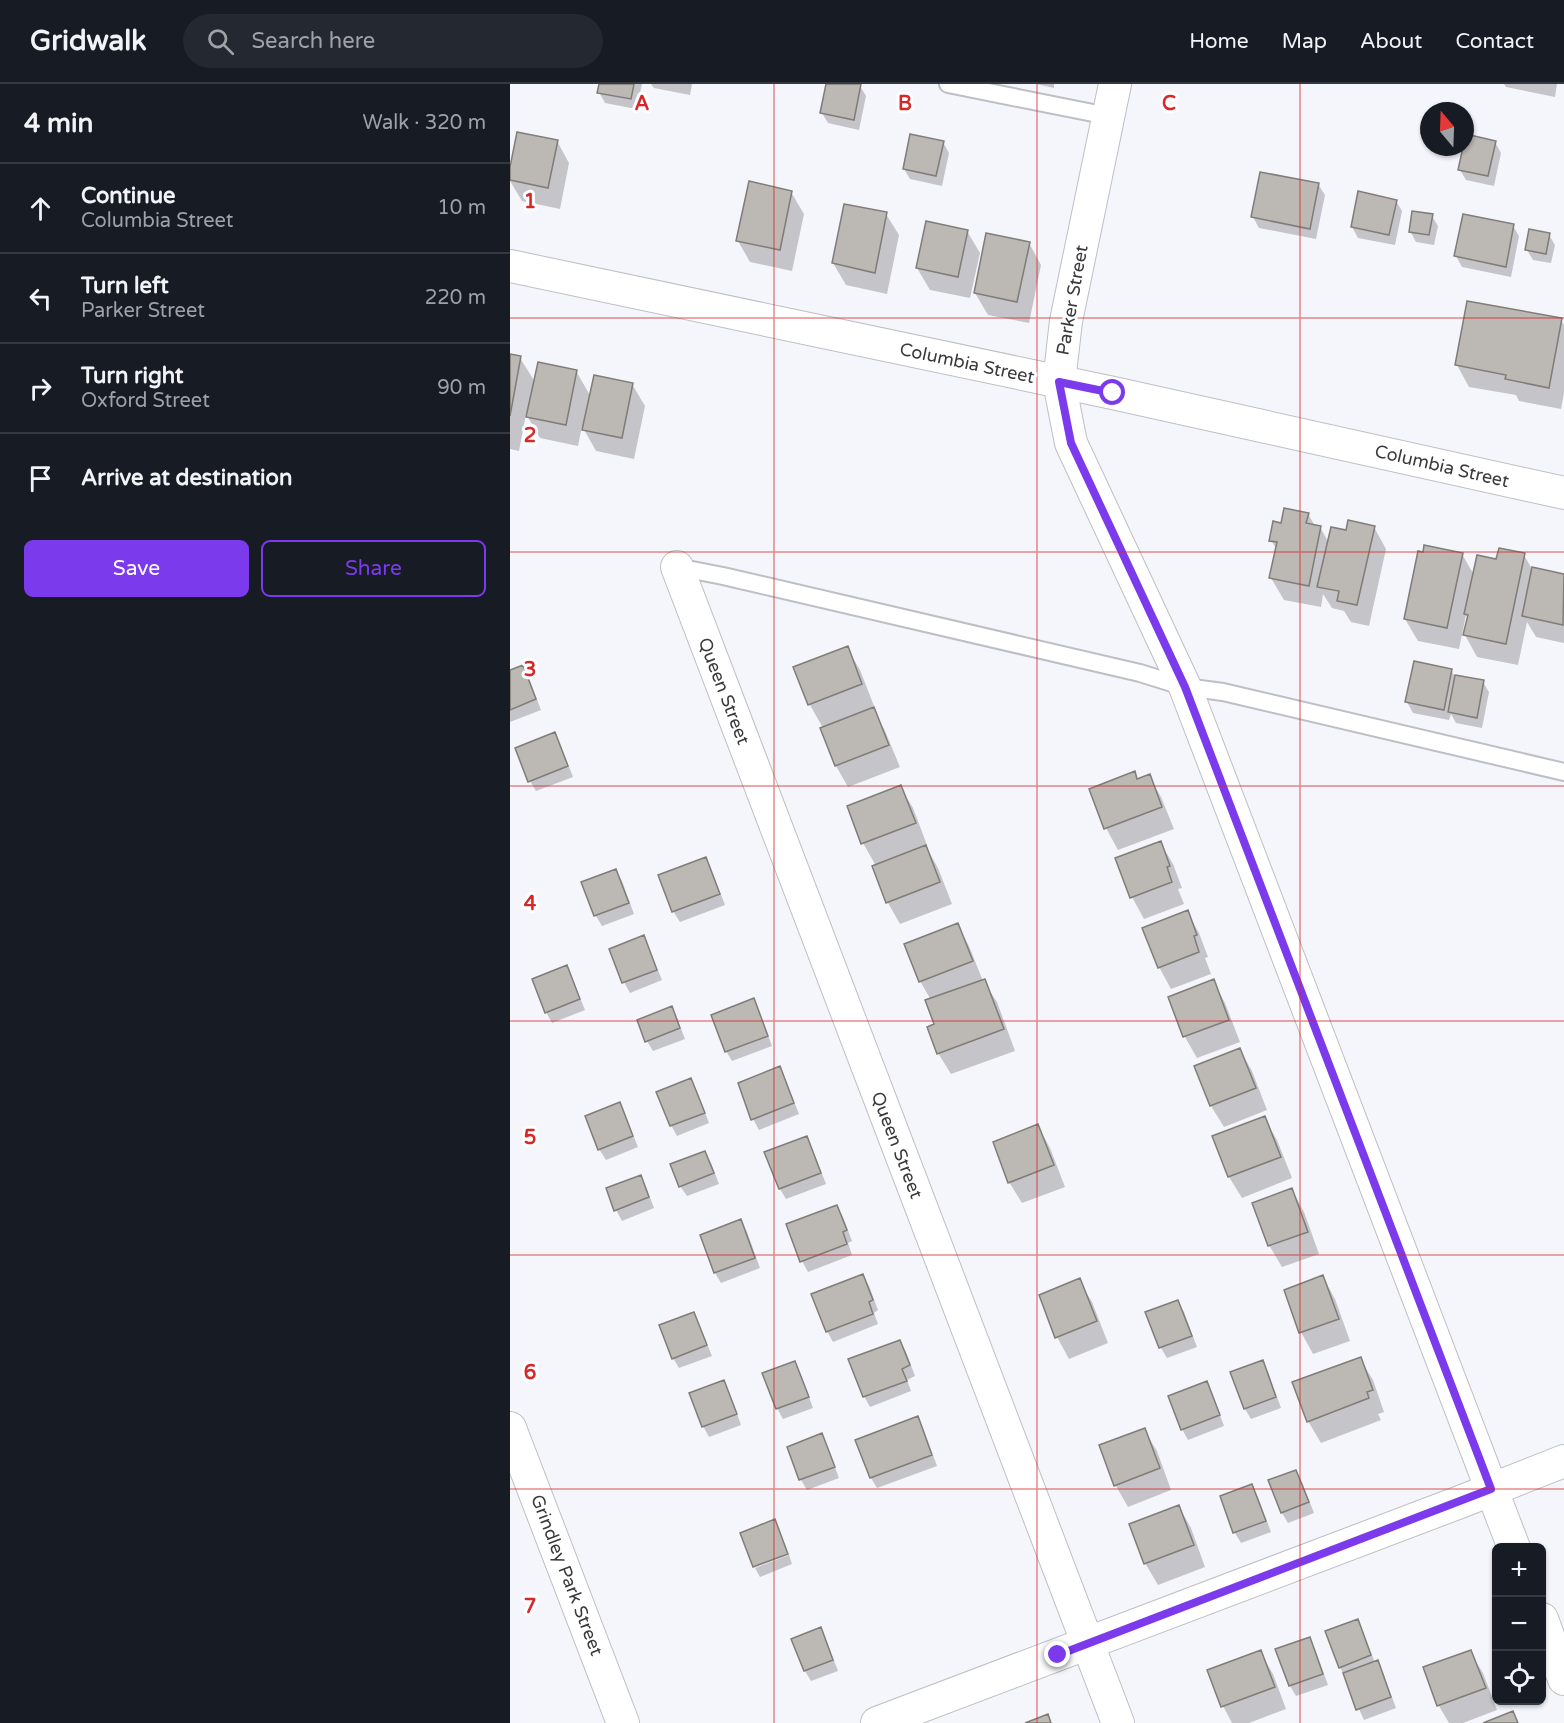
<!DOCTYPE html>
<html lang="en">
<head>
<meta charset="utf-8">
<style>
	body { margin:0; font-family:"Varela Round",sans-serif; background:#242831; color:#f1f3f6 }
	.controls { position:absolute; right:18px; bottom:18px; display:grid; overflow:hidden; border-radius:9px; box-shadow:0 2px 4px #0004 }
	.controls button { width:54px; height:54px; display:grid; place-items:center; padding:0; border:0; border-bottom:2px solid #363941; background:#171b24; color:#f1f3f6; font:30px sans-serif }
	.compass { position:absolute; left:910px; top:18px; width:54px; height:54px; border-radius:50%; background:#171b24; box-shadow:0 2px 4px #0004; rotate:341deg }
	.stop { position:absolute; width:18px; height:18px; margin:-14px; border:4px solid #7c3aed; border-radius:50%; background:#fff }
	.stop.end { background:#7c3aed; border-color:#fff; box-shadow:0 2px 6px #0008 }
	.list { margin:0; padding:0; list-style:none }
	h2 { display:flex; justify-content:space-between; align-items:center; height:78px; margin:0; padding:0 24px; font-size:26px }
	h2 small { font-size:20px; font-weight:400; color:#9ea1a6 }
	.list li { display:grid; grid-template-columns:39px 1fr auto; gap:18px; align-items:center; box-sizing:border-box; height:90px; padding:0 24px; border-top:2px solid #363941 }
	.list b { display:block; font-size:22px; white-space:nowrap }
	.list p { margin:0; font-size:20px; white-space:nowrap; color:#9ea1a6 }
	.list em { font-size:20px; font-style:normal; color:#9ea1a6 }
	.actions { display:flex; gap:12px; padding:18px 24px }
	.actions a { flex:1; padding:14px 0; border:2px solid #7c3aed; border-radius:9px; text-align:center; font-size:21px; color:#7c3aed }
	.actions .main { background:#7c3aed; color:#fff }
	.icon { flex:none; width:33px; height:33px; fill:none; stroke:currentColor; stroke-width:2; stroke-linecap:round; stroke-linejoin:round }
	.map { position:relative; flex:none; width:1054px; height:1639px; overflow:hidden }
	header { display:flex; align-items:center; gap:36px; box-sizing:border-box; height:84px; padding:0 30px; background:#171b24; border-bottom:2px solid #363941 }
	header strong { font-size:28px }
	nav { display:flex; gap:33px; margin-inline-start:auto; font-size:21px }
	.search { width:420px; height:54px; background:#242831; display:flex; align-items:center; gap:15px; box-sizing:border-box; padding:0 21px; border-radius:33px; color:#9ea1a6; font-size:22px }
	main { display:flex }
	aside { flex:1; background:#171b24 }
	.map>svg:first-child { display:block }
	.shadow { fill:#0003 }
	.building { fill:#bcb8b4; stroke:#807c78; stroke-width:1.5 }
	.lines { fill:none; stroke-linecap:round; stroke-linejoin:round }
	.lane-casing { stroke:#bebfc5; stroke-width:20 }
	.street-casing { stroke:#bebfc5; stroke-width:34 }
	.lane { stroke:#fff; stroke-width:16 }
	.street { stroke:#fff; stroke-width:32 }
	.route { stroke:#7c3aed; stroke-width:8 }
	.grid { fill:none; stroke:#d62828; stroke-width:1.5; stroke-opacity:0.55 }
	.labels { text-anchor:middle; stroke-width:6; stroke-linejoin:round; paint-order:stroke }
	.street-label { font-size:18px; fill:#3a3a3c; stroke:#fff }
	.grid-label { font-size:20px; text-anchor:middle; font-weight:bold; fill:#d62828; stroke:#fff; stroke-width:6; stroke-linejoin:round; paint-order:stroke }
</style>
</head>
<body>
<header>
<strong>Gridwalk</strong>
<div class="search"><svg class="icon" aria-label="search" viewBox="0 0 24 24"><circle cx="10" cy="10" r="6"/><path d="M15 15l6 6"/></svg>Search here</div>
<nav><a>Home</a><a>Map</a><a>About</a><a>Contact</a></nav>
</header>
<main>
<aside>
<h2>4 min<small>Walk · 320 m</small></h2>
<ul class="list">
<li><svg class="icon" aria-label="ahead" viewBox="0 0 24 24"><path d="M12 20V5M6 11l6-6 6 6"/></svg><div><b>Continue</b><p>Columbia Street</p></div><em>10 m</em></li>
<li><svg class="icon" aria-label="left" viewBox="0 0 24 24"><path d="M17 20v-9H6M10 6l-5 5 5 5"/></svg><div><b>Turn left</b><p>Parker Street</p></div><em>220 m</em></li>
<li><svg class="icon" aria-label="right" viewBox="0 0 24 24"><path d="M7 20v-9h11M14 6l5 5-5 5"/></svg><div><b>Turn right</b><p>Oxford Street</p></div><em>90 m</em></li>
<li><svg class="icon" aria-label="arrive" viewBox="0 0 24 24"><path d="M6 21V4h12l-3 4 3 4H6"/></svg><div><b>Arrive at destination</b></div></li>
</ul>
<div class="actions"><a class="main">Save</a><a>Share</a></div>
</aside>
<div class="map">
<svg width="1054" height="1639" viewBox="0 0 1054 1639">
	<rect width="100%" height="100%" fill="#f5f6fc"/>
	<path class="shadow" d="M91 0H132L126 25 95 19 89 8Z
		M141 0H182L180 11 144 4Z
		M318 0H342L350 2 356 12 349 46 318 39 312 29Z
		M526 0H544V4Z
		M994 0H1047L1045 13 996 3Z
		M957 52 985 58 991 69 984 102 956 96 950 86Z
		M47 57 59 79 50 125 12 117 0 97V91Z
		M433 58 439 69 432 102 400 95 394 85Z
		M808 100 815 111 806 155 749 144 743 133Z
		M281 108 294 130 282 187 240 178 228 157Z
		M886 117 892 127 885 161 848 154 842 143Z
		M376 130 389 151 377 210 336 201 323 179Z
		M922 132 928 142 924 161 906 158 900 147Z
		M1003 142 1009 152 1001 193 952 183 946 172Z
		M457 147 470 169 460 214 420 206 407 184Z
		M1039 151 1045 161 1041 179 1023 176 1017 166Z
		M519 159 531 181 519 239 478 231 465 209Z
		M1051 236 1054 241V309L1051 325 1009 317 1006 311 959 303 947 281Z
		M0 272 10 274 25 298 66 287 81 313 122 300 135 322 124 375 86 367 72 342 68 362 30 354 16 330 9 367 0 365Z
		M798 430 805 442 810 443 819 459 837 448 864 443 876 465 859 542 841 538 834 527 822 524 813 510 811 523 774 516 761 494 767 466 761 456 772 441Z
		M952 470 964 491 987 477 1014 471 1022 485 1054 492V559L1026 553 1017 538 1008 581 967 573 955 551 958 535 956 531 949 565 908 557 895 535Z
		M337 564 350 586 364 622 362 623 375 647 390 683 338 703 326 682 313 644 300 621 285 584Z
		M13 583 19 594 31 626 0 638V588Z
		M941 586 945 593 973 598 979 608 972 644 946 639 941 630 939 636 903 629 897 618Z
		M44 650 50 660 63 693 26 707 20 697Z
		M624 689 628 696 639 692 651 713 664 745 608 766 596 744Z
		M390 703 403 724 417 761H415L428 784 442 820 390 840 378 819 364 783 366 782 353 759 339 723Z
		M650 758 663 780 672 804 668 805 674 820 634 835 622 813 607 775Z
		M195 775 201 785 215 821 170 838 163 827Z
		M106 787 112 797 124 830 92 842 86 832 73 799Z
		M677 828 689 849 698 873 695 874 701 890 661 905 649 883Z
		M447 840 459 862 473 897 487 918 505 967 441 990 428 969 426 941 421 916 410 897Z
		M133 853 139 864 152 896 120 909 114 898Z
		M56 883 62 894 75 926 42 939 36 928Z
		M703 897 715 919 730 958 687 974 675 953 660 914Z
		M243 916 249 927 262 962 222 977 216 967Z
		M161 924 167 934 175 955 143 967 137 957Z
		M730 966 742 987 757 1026 714 1043 701 1022Z
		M269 984 275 995 289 1030 249 1046 243 1035Z
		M181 996 187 1007 199 1039 167 1052 161 1041Z
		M109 1020 115 1031 128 1063 96 1076 89 1065Z
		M754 1034 767 1056 782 1094 732 1114 719 1093 704 1053Z
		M528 1042 540 1064 555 1103 512 1119 499 1098Z
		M296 1054 302 1064 316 1100 276 1115 270 1105Z
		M195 1069 201 1079 209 1100 177 1112 170 1102Z
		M130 1093 136 1103 144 1124 112 1137 106 1126Z
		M782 1106 794 1128 809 1170 772 1183 759 1161Z
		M327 1122 333 1133 342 1157 338 1159 342 1171 298 1188 292 1177Z
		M231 1137 237 1148 250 1184 211 1199 205 1189Z
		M353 1192 359 1202 368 1226 364 1229 368 1240 323 1258 317 1247Z
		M813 1193 825 1215 840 1257 803 1270 791 1248Z
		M569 1196 582 1218 598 1259 559 1275 547 1253Z
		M668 1218 674 1228 687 1263 657 1274 651 1264 637 1229Z
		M183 1230 189 1240 202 1272 169 1284 163 1274Z
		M390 1257 396 1268 405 1292 397 1296 401 1307 360 1323 354 1312Z
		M850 1275 863 1296 874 1328 868 1330 871 1336 811 1359 798 1337Z
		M284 1278 290 1289 303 1324 273 1335 267 1324Z
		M752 1278 758 1288 771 1324 741 1335 735 1325 722 1289Z
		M213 1298 219 1308 231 1341 199 1353 193 1342Z
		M696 1299 702 1310 714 1342 678 1356 672 1345Z
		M407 1334 413 1344 427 1382 367 1404 361 1394 347 1356Z
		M634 1346 647 1367 661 1406 618 1423 606 1402 591 1362Z
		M311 1351 317 1362 329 1394 297 1406 291 1396 279 1364Z
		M786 1388 792 1398 804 1429 778 1439 772 1429 760 1397Z
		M742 1402 748 1413 761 1448 731 1459 725 1449 712 1413Z
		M669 1423 681 1444 695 1483 648 1501 635 1479Z
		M279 1471 282 1480 250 1493 245 1484Z
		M847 1537 853 1547 865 1579 867 1578 873 1589 886 1624 854 1636 830 1583Z
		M310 1545 316 1556 328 1587 301 1597 295 1587Z
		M799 1555 805 1565 818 1601 786 1612 780 1602 767 1566Z
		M750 1568 763 1590 776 1625 739 1639H722L713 1622 699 1587Z
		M960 1568 973 1589 987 1626 953 1639H939L929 1622 915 1584Z"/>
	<path class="building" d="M89 0H124L121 15 87 9Z
		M316 0H351L344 36 310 29Z
		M7 48 48 56 38 104 0 96V83Z
		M400 50 434 57 426 92 393 85Z
		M956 50 986 57 978 92 948 86 953 63H955Z
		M750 88 809 99 800 145 741 133Z
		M239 97 282 107 270 166 226 157Z
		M848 107 887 116 879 151 841 143Z
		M334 120 377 128 365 189 322 179Z
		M902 127 923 130 919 151 899 148Z
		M953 130 1004 140 996 183 944 172Z
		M416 137 458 146 448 193 406 184Z
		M1019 145 1040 149 1036 170 1015 166Z
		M476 149 520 158 507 218 464 209Z
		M957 217 1052 234 1039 304 995 295 996 291 945 281Z
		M0 270 11 272 0 332Z
		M28 278 67 286 56 341 16 333Z
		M84 291 123 299 112 354 72 346Z
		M774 424 799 429 796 439 811 442 799 502 759 494 767 458 759 457 763 437 771 439Z
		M838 436 865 442 847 521 827 517 829 507 807 503 821 443 836 446Z
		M914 461 953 469 937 544 894 535 908 467 913 468Z
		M989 464 1015 469 996 560 953 551 958 531 954 530 967 471 986 475Z
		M1022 483 1054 490 1053 541 1012 532Z
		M338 562 352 600 298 621 283 583Z
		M904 577 942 585 934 626 895 618Z
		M13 581 26 615 0 626V586Z
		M945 591 974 596 967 634 938 628Z
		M364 623 379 661 325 682 310 644Z
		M45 648 58 682 18 698 5 664Z
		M625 687 627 695 640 690 652 723 594 745 579 705Z
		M391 701 406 739 351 760 337 722Z
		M651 757 660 782 657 783 662 798 620 814 605 774Z
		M416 761 430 798 376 819 362 782Z
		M196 773 210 810 162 828 148 791Z
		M106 785 119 819 84 832 71 798Z
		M678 826 687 851 684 852 689 868 648 884 632 844Z
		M448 839 463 877 409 898 394 860Z
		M134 851 147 886 112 899 99 865Z
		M57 881 70 915 35 929 22 895Z
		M475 895 494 945 427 970 417 943 424 940 415 916Z
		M704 895 719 936 673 953 658 913Z
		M244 914 258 952 215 968 201 931Z
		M162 922 170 944 135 958 127 936Z
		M730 964 746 1004 700 1022 684 982Z
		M270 982 284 1019 241 1036 228 999Z
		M181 994 195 1029 160 1042 146 1008Z
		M110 1018 123 1052 88 1066 75 1032Z
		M755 1032 771 1073 718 1093 702 1052Z
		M528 1040 544 1081 498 1099 483 1058Z
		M297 1052 311 1089 269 1105 254 1068Z
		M195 1067 204 1089 169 1103 160 1080Z
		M131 1091 139 1113 104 1127 96 1104Z
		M782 1104 798 1148 758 1162 742 1119Z
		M327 1121 337 1146 333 1148 337 1160 290 1178 276 1140Z
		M231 1135 245 1174 204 1189 190 1151Z
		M353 1190 363 1216 359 1218 363 1230 316 1248 301 1210Z
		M813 1191 829 1235 789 1249 774 1206Z
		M570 1194 587 1237 545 1254 529 1211Z
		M668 1216 682 1252 649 1264 635 1228Z
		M184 1228 197 1261 162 1275 149 1241Z
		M390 1256 400 1281 392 1285 397 1297 353 1313 338 1275Z
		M851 1273 863 1306 857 1308 859 1314 797 1338 782 1298Z
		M753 1276 766 1313 734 1325 720 1288Z
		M285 1277 299 1313 266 1325 252 1289Z
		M214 1296 227 1330 192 1343 179 1309Z
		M697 1297 710 1331 671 1346 658 1312Z
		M408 1332 422 1371 360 1394 345 1356Z
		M635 1344 650 1384 604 1402 589 1361Z
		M312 1349 325 1383 289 1396 277 1363Z
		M786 1386 799 1418 771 1429 758 1396Z
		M742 1400 756 1437 723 1449 710 1412Z
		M669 1421 684 1461 634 1480 619 1440Z
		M265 1435 278 1470 243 1483 230 1449Z
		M848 1535 861 1571 829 1584 815 1547Z
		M311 1543 323 1576 294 1587 281 1555Z
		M800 1553 813 1590 779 1602 765 1565Z
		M751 1566 765 1603 711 1623 697 1586Z
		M961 1566 976 1604 927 1622 913 1583Z
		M868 1576 881 1613 846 1626 833 1589Z
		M1003 1627 1008 1639H973Z
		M538 1630 541 1639H515Z"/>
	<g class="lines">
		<g class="lane-casing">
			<path id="lane" d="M438 0 598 32
				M167 483 213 492 630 589 675 603 713 608 1054 688"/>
		</g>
		<g class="street-casing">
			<path id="street" d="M605 0 556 237 549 298 561 359 675 603 1004 1464
				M0 182 603 309 1054 409
				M167 483 608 1639
				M0 1344 113 1639
				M1032 1535 1054 1595
				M367 1639 950 1418 1054 1377"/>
		</g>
		<use href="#lane" class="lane"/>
		<use href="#street" class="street"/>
	</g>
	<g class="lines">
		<path class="route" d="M548 1571 981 1405 675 603 561 359 549 298 603 309"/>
	</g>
	<path class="grid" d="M264 0V1639M527 0V1639M790 0V1639M0 234H1054M0 468H1054M0 702H1054M0 937H1054M0 1171H1054M0 1405H1054"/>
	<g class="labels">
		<g class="street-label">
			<text transform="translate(562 216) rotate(-80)" y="6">Parker Street</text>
			<text transform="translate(457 279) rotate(12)" y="6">Columbia Street</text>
			<text transform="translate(932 382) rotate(13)" y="6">Columbia Street</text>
			<text transform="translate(214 607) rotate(69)" y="6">Queen Street</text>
			<text transform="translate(387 1061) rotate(69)" y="6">Queen Street</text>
			<text transform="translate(57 1491) rotate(69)" y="6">Grindley Park Street</text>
		</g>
	</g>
	<g class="grid-label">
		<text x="132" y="26">A</text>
		<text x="395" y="26">B</text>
		<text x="659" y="26">C</text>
		<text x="20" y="124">1</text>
		<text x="20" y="358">2</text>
		<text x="20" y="592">3</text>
		<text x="20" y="826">4</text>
		<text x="20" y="1060">5</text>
		<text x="20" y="1295">6</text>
		<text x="20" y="1529">7</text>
	</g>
</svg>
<div class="controls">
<button>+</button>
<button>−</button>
<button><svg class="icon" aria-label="locate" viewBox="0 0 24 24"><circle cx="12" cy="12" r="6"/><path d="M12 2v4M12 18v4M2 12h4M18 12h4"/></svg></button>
</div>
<svg class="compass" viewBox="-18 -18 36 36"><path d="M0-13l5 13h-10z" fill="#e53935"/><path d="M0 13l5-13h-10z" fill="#9ea1a6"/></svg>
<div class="stop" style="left:603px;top:309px"></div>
<div class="stop end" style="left:548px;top:1571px"></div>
</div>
</main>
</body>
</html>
